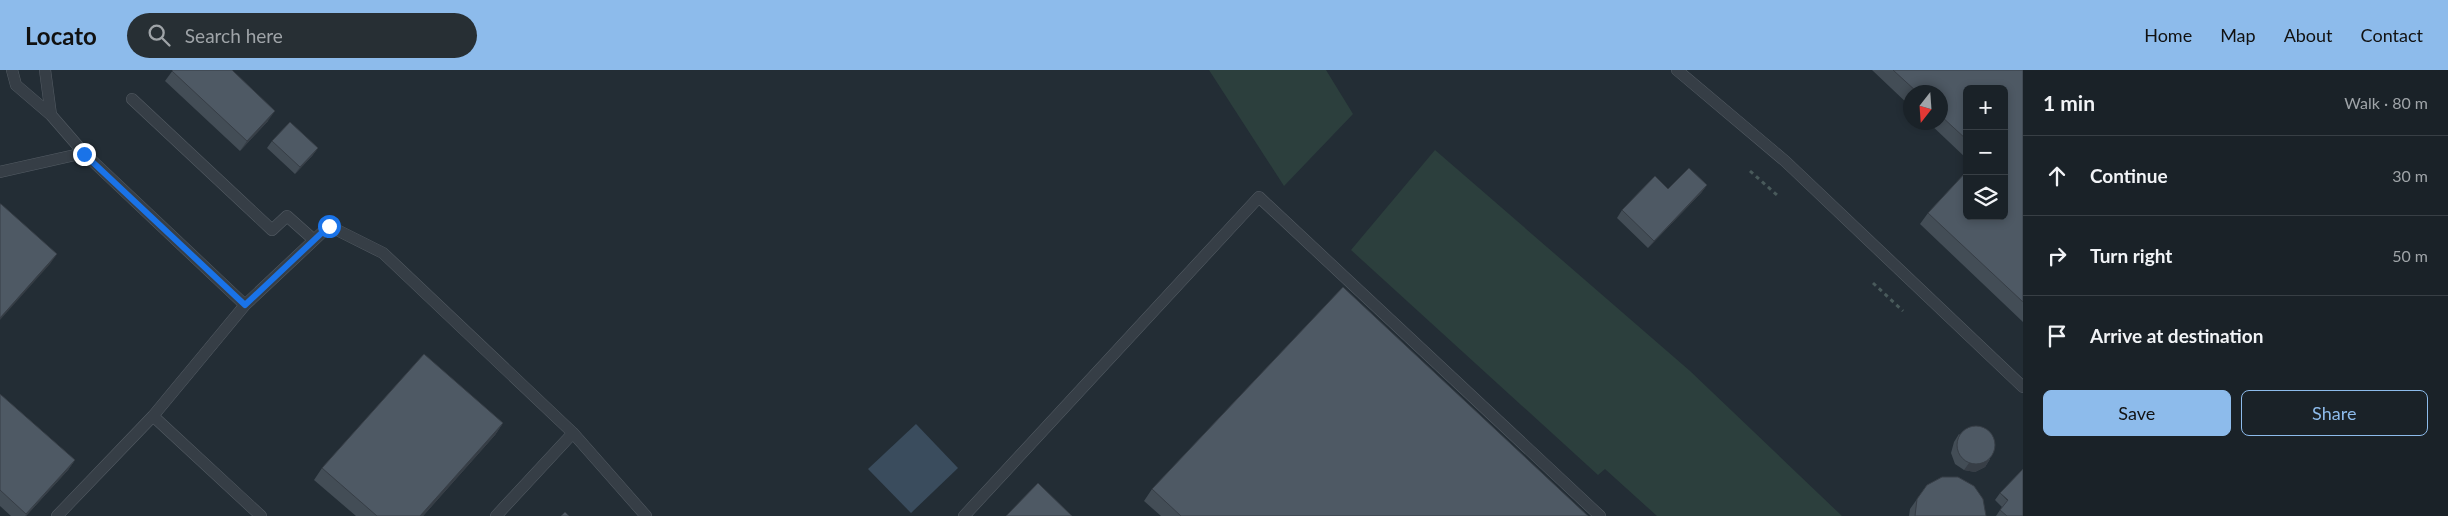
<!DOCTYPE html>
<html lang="en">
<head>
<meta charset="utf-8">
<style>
	body { margin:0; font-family:Lato,sans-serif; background:#272f34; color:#f1f3f6 }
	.controls { position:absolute; right:15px; top:15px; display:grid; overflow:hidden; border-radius:8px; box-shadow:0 2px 8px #0003 }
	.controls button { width:45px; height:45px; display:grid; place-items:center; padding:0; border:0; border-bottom:1px solid #383f45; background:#1a2228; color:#f1f3f6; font:25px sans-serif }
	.compass { position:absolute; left:1903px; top:15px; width:45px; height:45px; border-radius:50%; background:#1a2228; box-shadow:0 2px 8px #0003; rotate:197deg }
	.stop { position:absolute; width:15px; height:15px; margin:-11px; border:4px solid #1a73e8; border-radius:50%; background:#fff }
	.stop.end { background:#1a73e8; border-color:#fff; box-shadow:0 1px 5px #0008 }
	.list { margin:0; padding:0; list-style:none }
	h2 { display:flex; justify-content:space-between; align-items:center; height:65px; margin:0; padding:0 20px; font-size:21px }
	h2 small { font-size:16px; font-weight:400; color:#9fa4a8 }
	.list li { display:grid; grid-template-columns:32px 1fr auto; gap:15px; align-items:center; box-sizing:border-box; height:80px; padding:0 20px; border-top:1px solid #383f45 }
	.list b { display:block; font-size:19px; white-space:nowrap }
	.list em { font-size:16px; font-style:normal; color:#9fa4a8 }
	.actions { display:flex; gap:10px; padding:15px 20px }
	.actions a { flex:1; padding:11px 0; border:1px solid #8dbbeb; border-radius:8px; text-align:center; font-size:18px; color:#8dbbeb }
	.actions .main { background:#8dbbeb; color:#111 }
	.icon { flex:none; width:28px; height:28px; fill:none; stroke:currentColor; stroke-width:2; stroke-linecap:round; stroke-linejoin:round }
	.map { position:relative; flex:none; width:2023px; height:446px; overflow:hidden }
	header { display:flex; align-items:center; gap:30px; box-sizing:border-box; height:70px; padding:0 25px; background:#8dbbeb; color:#111 }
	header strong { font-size:24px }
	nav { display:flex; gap:28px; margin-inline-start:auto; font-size:18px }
	.search { width:350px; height:45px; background:#272f34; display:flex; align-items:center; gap:12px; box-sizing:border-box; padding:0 18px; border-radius:28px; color:#9fa4a8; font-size:19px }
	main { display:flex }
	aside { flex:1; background:#1a2228 }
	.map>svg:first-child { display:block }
	.green { fill:#2c3f3d }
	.water { fill:#3a4c5d }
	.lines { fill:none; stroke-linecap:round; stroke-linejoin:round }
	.lane-casing { stroke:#545c64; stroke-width:12 }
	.path { stroke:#495a5b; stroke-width:3; stroke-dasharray:4 4; stroke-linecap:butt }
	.lane { stroke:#363e46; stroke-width:11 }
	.wall { fill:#434d56 }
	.shaded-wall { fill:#373e46 }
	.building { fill:#4e5964; stroke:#373e46 }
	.route { stroke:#1a73e8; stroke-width:6 }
</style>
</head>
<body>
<header>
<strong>Locato</strong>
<div class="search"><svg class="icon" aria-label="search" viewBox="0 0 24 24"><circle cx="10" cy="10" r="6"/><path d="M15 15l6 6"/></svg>Search here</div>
<nav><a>Home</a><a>Map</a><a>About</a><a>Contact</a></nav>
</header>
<main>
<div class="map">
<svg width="2023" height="446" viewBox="0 0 2023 446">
	<rect width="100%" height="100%" fill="#232d35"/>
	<path class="green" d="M1209 0H1326L1353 44 1284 116Z
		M1435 80 1690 301 1842 446H1657L1605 399 1598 405 1351 180Z"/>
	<path class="water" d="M916 354 958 398 911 443 868 399Z"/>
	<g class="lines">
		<g class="lane-casing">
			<path id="lane" d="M12 0 16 15 51 45
				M45 0 51 45 84 83 245 235 329 156 383 183 573 363 646 446
				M1677 0 1785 91 2023 317
				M132 29 272 160 287 146 314 170
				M0 102 84 83
				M153 346 261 446
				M57 446 153 346 245 235
				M496 446 573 363
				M964 446 1259 127 1600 446"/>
		</g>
		<path class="path" d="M1750 101 1777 125
			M1873 213 1903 241"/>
		<use href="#lane" class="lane"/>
	</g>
	<path class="wall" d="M173 0 268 51 240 81 165 11Z
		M1872 0H2023V252L1920 154 1928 143 2004 146 1967 19V89L1928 52H1940V22H1910V36Z
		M272 71 318 78 312 86 295 104 267 78Z
		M1707 115 1701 123 1648 178 1617 148 1622 140 1668 119Z
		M0 324 75 390 68 400 26 446H11L0 436Z
		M503 353 495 365 423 446H356L314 410 322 398Z
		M1959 364 1990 389 1985 397 1975 402 1964 400 1955 394 1951 383 1954 372Z
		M1927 415 1986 446H1909L1910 439Z
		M1152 419 1588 446H1161L1144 431Z
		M2000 423 2023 446H1996L2002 437 1995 430Z"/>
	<path class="shaded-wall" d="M275 41 268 51 240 81 247 71Z
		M318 78 312 86 295 104 300 97Z
		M1707 115 1701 123 1648 178 1654 171Z
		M57 184 50 194 0 250V248Z
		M503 353 495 365 423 446H420Z
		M1990 389 1985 397 1975 402 1964 400 1969 393Z
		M75 390 68 400 26 446H25Z"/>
	<path class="building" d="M173 0H232L275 41 247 71 172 1Z
		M1893 0H2023V232L1928 143 1967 101V146H2004V19H1967V70L1940 45V22H1917Z
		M290 52 318 78 300 97 272 71Z
		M1689 98 1707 115 1654 171 1622 140 1655 106 1668 119Z
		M0 134H1L57 184 0 248Z
		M1343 217 1588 446H1181L1152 419Z
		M424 284 503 353 420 446H377L322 398Z
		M0 324 75 390 26 444 0 420Z
		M1957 375a19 19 0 1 1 38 0a19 19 0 1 1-38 0Z
		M2023 399V446H2007L2000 440 2008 430 2000 423Z
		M1942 407H1958L1974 416 1983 429 1986 446H1915L1917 429 1927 415Z
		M1038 413 1072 446H1006Z
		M565 442 569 446H561Z"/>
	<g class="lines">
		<path class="route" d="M84 84 245 235 329 156"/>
	</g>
</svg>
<div class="controls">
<button>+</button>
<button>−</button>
<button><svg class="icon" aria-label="layers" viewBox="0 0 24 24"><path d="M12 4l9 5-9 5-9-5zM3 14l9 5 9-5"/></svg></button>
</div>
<svg class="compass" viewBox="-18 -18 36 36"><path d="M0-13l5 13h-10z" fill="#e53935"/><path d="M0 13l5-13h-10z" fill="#9fa4a8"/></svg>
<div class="stop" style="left:329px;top:156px"></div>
<div class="stop end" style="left:84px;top:84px"></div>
</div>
<aside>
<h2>1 min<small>Walk · 80 m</small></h2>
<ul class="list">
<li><svg class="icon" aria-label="ahead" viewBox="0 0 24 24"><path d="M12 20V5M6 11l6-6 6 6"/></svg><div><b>Continue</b></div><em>30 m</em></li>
<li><svg class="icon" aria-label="right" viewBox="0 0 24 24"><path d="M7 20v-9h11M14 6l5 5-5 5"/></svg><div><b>Turn right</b></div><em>50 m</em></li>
<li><svg class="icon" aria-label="arrive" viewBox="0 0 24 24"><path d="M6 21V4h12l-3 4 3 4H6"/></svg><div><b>Arrive at destination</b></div></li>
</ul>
<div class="actions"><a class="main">Save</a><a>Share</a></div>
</aside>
</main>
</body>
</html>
